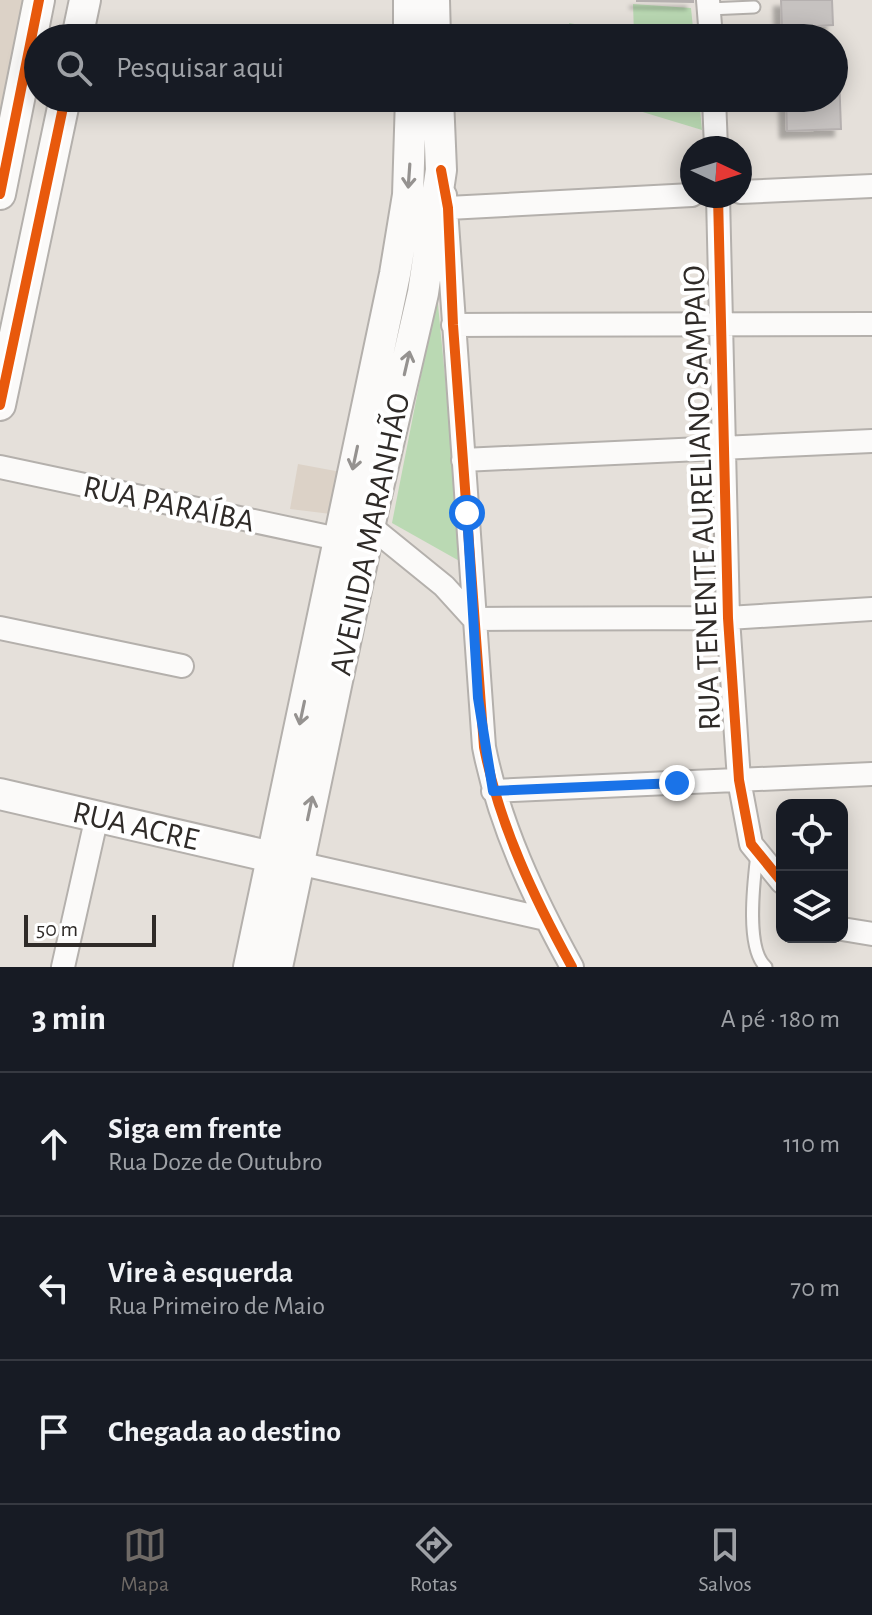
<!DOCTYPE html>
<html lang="pt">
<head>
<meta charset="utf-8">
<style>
	body { margin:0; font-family:"Alegreya Sans",sans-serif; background:#242831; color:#f1f3f6 }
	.controls { position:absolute; right:24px; bottom:24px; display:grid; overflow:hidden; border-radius:16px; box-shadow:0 4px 20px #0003 }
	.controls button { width:72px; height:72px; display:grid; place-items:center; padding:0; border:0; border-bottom:2px solid #363941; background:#171b24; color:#f1f3f6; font:40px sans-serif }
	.compass { position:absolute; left:680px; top:136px; width:72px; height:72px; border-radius:50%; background:#171b24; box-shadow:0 4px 20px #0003; rotate:94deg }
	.scale { position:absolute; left:24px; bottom:20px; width:132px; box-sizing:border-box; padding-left:8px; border:4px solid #2f2b28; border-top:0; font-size:22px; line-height:28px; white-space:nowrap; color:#2f2b28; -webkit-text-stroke:6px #fff; paint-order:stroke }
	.stop { position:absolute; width:24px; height:24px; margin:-18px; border:6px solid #1a73e8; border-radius:50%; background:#fff }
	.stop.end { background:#1a73e8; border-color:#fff; box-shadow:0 2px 8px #0008 }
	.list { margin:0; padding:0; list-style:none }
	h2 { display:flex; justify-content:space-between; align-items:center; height:104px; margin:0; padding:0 32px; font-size:34px }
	h2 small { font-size:26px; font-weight:400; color:#9ea1a6 }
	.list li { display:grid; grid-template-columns:52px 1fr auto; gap:24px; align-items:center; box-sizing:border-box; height:144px; padding:0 32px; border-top:2px solid #363941 }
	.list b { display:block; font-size:30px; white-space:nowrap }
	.list p { margin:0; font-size:26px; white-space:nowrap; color:#9ea1a6 }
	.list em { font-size:26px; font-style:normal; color:#9ea1a6 }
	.icon { flex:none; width:44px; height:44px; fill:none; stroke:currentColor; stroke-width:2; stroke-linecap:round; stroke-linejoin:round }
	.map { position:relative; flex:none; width:872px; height:967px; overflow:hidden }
	.search { position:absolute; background:#171b24; box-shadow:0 4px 20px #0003; left:24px; right:24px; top:24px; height:88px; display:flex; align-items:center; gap:20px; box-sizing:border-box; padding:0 28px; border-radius:44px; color:#9ea1a6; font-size:30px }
	.sheet { height:536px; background:#171b24 }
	nav { display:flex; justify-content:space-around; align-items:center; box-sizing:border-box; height:112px; border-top:2px solid #363941; background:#171b24; font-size:22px; color:#9ea1a6 }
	nav a { display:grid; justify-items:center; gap:4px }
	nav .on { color:#6f6a66 }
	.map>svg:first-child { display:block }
	.built { fill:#dcd2c7 }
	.green { fill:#bad9b3 }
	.building { fill:#c6c2c0; stroke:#b5b0af; stroke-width:2; filter:url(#shadow) }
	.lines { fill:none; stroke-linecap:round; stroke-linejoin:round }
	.service-casing { stroke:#b4b0ac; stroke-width:15 }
	.minor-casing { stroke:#b4b0ac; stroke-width:26 }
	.secondary-casing { stroke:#b4b0ac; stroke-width:34 }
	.service { stroke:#fbfaf9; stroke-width:11 }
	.minor { stroke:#fbfaf9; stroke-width:22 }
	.secondary { stroke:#fbfaf9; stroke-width:30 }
	.cycleway-casing { stroke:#fff; stroke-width:15 }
	.cycleway { stroke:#e8590c; stroke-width:10 }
	.oneway { stroke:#959290 }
	.route { stroke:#1a73e8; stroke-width:10 }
	.labels { text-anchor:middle; stroke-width:8; stroke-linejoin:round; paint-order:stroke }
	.street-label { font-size:32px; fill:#2f2b28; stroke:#fff }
</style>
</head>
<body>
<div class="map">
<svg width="872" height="967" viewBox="0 0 872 967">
	<defs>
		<filter id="shadow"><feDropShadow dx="-7" dy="7" stdDeviation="2" flood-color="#0004"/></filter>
	</defs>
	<rect width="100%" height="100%" fill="#e5e0da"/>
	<path class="built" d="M0 0H26L0 132Z
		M298 464 341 472 331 514 290 509Z"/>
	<path class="green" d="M633 4 691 8 694 38H572L569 23 634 35Z
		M611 98H699L702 130 613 103Z
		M437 294 463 563 392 523Z"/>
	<path class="building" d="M637 0H693V2L637 1Z
		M781 0H832L833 25 782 28Z
		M834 47H838L841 129 787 131 786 98H834Z"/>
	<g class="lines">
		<g class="service-casing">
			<path id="service" d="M709 9 754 7
				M757 854C754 880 745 949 766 967"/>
		</g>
		<g class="minor-casing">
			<path id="minor" d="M708 0 711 38
				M714 98 716 148
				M740 192 872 186
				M445 195 484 747C499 824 534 898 572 967
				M718 196 728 618 739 780 751 844 782 882
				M448 208 692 195
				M453 325 872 324
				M463 460 872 441
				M0 467 338 539
				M370 526 444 586 474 619 728 618 872 609
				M0 628 182 666
				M493 791 872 774
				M298 863 546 919
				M842 929 872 934
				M63 967 97 816"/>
		</g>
		<g class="secondary-casing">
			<path id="secondary" d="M409 0V38
				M434 0 435 38
				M77 38 85 0
				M0 194 39 0
				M0 405 65 98
				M0 794 272 857
				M249 967 395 274 408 195 411 98
				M277 967 373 509 423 293 441 170 438 98"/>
		</g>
		<use href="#service" class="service"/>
		<use href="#minor" class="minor"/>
		<use href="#secondary" class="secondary"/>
		<g class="cycleway-casing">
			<path id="cycleway" d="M441 170 448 208 453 325 484 747C499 824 534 898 572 967
				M0 194 39 0
				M718 196 728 618 739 780 751 844 782 882
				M0 405 65 98"/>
		</g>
		<use href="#cycleway" class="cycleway"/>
	</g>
	<defs><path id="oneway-shaft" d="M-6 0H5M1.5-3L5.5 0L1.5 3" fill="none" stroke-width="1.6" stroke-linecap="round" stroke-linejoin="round" transform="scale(2)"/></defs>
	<g class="oneway">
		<use href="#oneway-shaft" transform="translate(409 176) rotate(94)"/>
		<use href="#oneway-shaft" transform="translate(407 363) rotate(-77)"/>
		<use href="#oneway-shaft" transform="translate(355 458) rotate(102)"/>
		<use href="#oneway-shaft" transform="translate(302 713) rotate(102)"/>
		<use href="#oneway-shaft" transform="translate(310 808) rotate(-78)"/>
	</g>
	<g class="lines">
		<path class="route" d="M467 513 478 698 493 791 677 783"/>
	</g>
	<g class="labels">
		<g class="street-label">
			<text transform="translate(701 498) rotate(-92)" y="11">RUA TENENTE AURELIANO SAMPAIO</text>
			<text transform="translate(169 503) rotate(12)" y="11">RUA PARAÍBA</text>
			<text transform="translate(369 534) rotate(-78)" y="11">AVENIDA MARANHÃO</text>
			<text transform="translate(136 825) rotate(13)" y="11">RUA ACRE</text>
		</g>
	</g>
</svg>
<div class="controls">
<button><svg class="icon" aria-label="locate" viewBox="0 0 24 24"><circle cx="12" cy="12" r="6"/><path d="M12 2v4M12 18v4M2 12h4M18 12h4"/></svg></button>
<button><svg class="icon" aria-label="layers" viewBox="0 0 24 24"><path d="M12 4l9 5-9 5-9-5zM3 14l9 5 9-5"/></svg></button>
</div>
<svg class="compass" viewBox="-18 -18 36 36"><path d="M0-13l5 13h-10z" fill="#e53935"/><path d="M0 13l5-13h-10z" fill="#9ea1a6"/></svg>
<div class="scale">50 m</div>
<div class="stop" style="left:467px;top:513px"></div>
<div class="stop end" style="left:677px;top:783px"></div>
<div class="search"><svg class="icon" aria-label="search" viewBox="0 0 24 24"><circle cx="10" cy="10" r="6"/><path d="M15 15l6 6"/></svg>Pesquisar aqui</div>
</div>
<section class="sheet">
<h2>3 min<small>A pé · 180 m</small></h2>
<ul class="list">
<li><svg class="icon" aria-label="ahead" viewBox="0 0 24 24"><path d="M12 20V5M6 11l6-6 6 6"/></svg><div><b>Siga em frente</b><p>Rua Doze de Outubro</p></div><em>110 m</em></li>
<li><svg class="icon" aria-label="left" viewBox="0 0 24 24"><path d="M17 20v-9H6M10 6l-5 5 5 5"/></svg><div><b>Vire à esquerda</b><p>Rua Primeiro de Maio</p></div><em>70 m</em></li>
<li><svg class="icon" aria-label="arrive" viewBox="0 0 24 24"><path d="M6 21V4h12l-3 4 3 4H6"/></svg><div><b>Chegada ao destino</b></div></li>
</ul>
</section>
<nav>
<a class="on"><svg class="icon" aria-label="map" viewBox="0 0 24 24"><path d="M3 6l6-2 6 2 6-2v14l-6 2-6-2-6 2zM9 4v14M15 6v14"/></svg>Mapa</a>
<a><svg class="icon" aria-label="directions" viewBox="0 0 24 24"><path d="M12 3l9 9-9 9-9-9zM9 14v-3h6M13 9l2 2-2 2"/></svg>Rotas</a>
<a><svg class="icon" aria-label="saved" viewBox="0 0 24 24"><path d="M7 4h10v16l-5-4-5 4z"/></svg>Salvos</a>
</nav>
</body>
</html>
